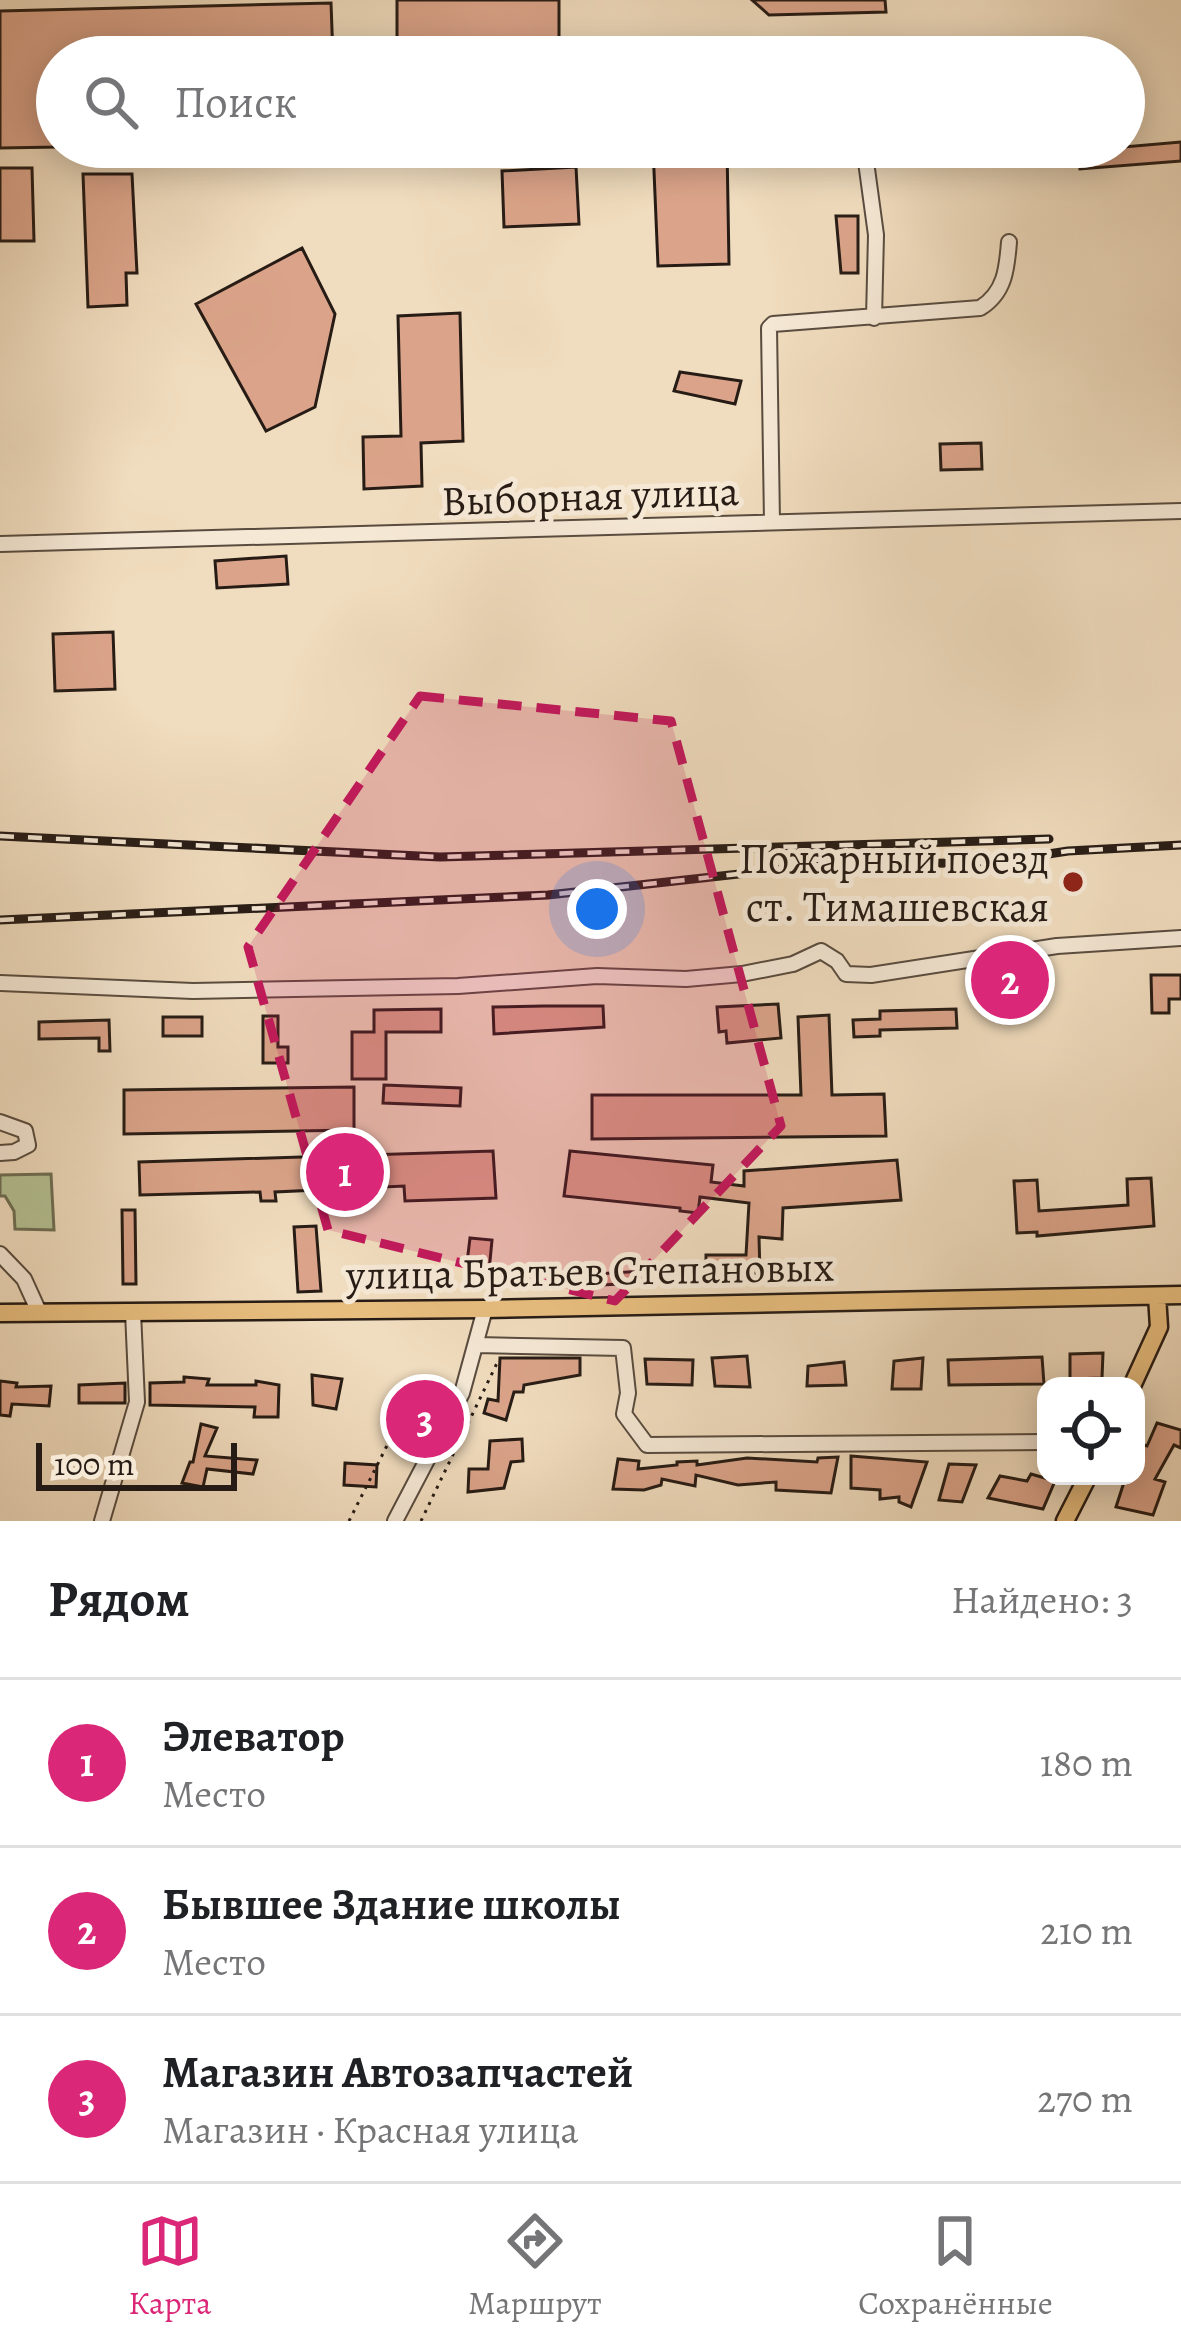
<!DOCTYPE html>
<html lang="ru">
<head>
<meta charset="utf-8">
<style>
	body { margin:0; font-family:Alegreya,serif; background:#f2f2f2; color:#202124 }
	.controls { position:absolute; right:36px; bottom:36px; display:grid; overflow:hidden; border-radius:24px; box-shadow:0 6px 30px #0003 }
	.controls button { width:108px; height:108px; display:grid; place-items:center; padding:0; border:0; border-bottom:3px solid #e0e0e0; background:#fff; color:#202124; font:60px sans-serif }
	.scale { position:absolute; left:36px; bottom:30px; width:201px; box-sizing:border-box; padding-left:12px; border:6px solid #271c15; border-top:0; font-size:33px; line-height:42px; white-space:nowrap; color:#271c15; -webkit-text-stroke:9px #f5e8d5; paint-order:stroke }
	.you { position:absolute; left:597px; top:909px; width:42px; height:42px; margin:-30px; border:9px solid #fff; border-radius:50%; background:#1a73e8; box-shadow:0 0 0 18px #1a73e833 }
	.badge { display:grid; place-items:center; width:78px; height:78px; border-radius:50%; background:#db2777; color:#fff; font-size:39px; font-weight:700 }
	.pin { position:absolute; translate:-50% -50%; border:6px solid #fff; box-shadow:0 3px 12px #0006 }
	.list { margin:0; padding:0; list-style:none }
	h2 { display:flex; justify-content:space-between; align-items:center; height:156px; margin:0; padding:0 48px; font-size:51px }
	h2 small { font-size:39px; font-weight:400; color:#757577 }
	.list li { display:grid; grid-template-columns:78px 1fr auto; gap:36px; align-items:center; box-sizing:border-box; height:168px; padding:0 48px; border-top:3px solid #e0e0e0 }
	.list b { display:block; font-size:45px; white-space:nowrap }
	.list p { margin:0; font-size:39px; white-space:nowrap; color:#757577 }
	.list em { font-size:39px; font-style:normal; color:#757577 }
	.icon { flex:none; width:66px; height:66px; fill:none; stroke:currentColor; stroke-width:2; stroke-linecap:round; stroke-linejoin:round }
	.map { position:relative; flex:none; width:1181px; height:1521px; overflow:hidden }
	.search { position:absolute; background:#fff; box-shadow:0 6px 30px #0003; left:36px; right:36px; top:36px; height:132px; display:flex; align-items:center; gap:30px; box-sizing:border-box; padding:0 42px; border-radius:66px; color:#757577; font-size:45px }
	.sheet { height:660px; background:#fff }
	nav { display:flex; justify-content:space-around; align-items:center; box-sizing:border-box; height:168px; border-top:3px solid #e0e0e0; background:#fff; font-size:33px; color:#757577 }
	nav a { display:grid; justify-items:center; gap:6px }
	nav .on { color:#db2777 }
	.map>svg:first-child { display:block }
	.green { fill:#b5c295; stroke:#6e6f55; stroke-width:3 }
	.building { fill:#dba48a; stroke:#271c15; stroke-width:3 }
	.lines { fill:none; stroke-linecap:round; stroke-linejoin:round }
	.minor-casing { stroke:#594c3f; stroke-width:18 }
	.major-casing { stroke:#271c15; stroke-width:21 }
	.path { stroke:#271c15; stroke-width:3; stroke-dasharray:3 6; stroke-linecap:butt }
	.minor { stroke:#f5e8d5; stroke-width:14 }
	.major { stroke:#e8be7f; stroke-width:16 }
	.rail-casing { stroke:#271c15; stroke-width:9 }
	.rail { stroke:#f5e8d5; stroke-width:4.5; stroke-dasharray:14; stroke-linecap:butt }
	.marked { fill:#c2185b; fill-opacity:0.2; stroke:#c2185b; stroke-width:9; stroke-dasharray:24 15; stroke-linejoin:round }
	.poi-dot { fill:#8f2418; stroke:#f5e8d5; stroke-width:4.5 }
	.labels { text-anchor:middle; stroke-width:10; stroke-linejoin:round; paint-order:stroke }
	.street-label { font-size:42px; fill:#271c15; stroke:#f5e8d5 }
	.poi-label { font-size:42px; fill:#271c15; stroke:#f5e8d5; text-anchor:end }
</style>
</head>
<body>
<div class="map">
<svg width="1181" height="1521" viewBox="0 0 1181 1521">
	<rect width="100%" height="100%" fill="#f0dcbe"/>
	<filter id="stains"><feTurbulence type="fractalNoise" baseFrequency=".00167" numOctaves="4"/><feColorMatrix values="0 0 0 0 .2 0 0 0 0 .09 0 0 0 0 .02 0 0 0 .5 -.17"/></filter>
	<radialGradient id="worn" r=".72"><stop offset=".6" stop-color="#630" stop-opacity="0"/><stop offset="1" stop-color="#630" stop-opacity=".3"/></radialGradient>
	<path class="green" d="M51 1174 54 1230 15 1229 14 1211 5 1196H0V1175Z"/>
	<path class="building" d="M397 0H559V48L397 50Z
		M752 0H885L886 12 769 15Z
		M331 3 333 57H57V147L0 148V11Z
		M1181 142V161L1080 169 1077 151Z
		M653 147H727L729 264 658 266Z
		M576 167 579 224 504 227 502 171Z
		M0 168H32L34 241H0Z
		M83 174H132L137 273H126L127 305 88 307Z
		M836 216H858V273H841Z
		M302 248 335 314 315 407 266 431 196 304Z
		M460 313 463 441 421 443 422 486 364 489 363 437 401 436 398 316Z
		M680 372 741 381 735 404 674 391Z
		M981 443 982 469 941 470 940 444Z
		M286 556 288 584 217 588 215 561Z
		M113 632 115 689 55 691 53 634Z
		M1151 975H1181V999H1169V1013H1152Z
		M778 1004 781 1038 727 1043 726 1031 719 1032 717 1007Z
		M544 1006H603L604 1027 494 1034 493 1007Z
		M441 1009V1032H386V1079H352V1032H374V1010Z
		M956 1009 957 1028 880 1030V1036L854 1037 853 1020 880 1019V1011Z
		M829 1015 832 1095 884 1094 886 1136 592 1139V1095H801L798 1017Z
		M263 1016H278V1047H288V1063H263Z
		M163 1017H202V1036H163Z
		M109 1020 110 1051H99V1038L39 1039V1022Z
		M384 1085 461 1088 460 1106 383 1103Z
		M354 1087V1130L124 1134V1090Z
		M493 1151 496 1198 405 1201 404 1186 275 1192 276 1201H261L260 1192 140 1195 139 1162Z
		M570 1151 713 1165 711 1182 744 1186V1171L897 1160 901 1200 783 1208 782 1239 759 1237 760 1274 706 1273V1255H746L749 1203 700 1197 698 1213 680 1211V1208L564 1196Z
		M1151 1178 1154 1226 1037 1236V1232L1017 1233 1014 1181 1037 1180 1039 1211 1128 1205 1127 1179Z
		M122 1210H135L136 1284H123Z
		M316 1226 321 1291 298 1292 294 1227Z
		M470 1238 492 1240 488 1282 465 1279Z
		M658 1270 659 1282 583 1286 582 1275Z
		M1103 1353 1102 1378 1070 1379V1354Z
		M747 1356 750 1387 715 1386 712 1358Z
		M1042 1357 1044 1384 949 1385 948 1360Z
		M500 1358H580V1375L524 1385 523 1392H514L506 1420 484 1413 488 1399 498 1401Z
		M923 1358 921 1389H892L894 1361Z
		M645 1359 693 1360 692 1385 647 1384Z
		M844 1362 846 1385 807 1386 808 1366Z
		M312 1375 342 1379 336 1409 313 1405Z
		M184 1377 209 1379 207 1385H256V1381L279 1385 278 1417H254L255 1407 150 1405V1383L184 1382Z
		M0 1381 17 1383 16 1387 51 1386 49 1406 12 1404 10 1416 0 1415Z
		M125 1383V1403H79V1385Z
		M1157 1423 1181 1430V1448L1174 1445 1155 1479 1165 1482 1153 1515 1116 1507 1126 1476H1136L1138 1443 1147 1446Z
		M201 1424 217 1428 205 1456 257 1460 253 1474 207 1469 203 1487 182 1483 190 1462H193Z
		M522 1439 523 1461 511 1462 504 1488 468 1492 469 1469H488L490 1441Z
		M851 1456 927 1462 911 1507 899 1502V1497L880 1499V1490L851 1488Z
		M838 1457 831 1493 776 1490V1482L738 1485 696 1475 695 1486 662 1479 661 1485 644 1490 613 1489 618 1459 639 1461 638 1469 677 1465V1462L697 1461V1465L747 1458 817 1462 818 1458Z
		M345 1463 377 1465 376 1487 344 1485Z
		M949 1464 976 1465 962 1502 939 1500Z
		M1031 1474 1055 1481 1043 1509 988 1498 1000 1476 1027 1481Z"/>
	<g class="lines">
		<g class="minor-casing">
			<path id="minor" d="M864 147 876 235 874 318
				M772 522 769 328 773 324 980 308C1005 293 1007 268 1009 242
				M0 544 1181 511
				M0 983 193 991 458 986 597 976 686 979 742 974 793 964 821 951 837 961 846 974 871 975 1057 946 1181 938
				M0 1122 25 1131 28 1145 14 1152 0 1153
				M0 1254 24 1279 39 1312
				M477 1345 623 1348 628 1393 624 1414 647 1445 1046 1442
				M102 1521 137 1402 133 1312
				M395 1521 462 1393 485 1309"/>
		</g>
		<g class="major-casing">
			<path id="major" d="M0 1313 485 1309 1181 1295
				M1132 1386 1159 1327 1157 1296
				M1065 1521 1088 1476"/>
		</g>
		<path class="path" d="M349 1521 412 1396
			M421 1521 499 1359"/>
		<use href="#minor" class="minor"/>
		<use href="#major" class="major"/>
		<g class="rail-casing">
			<path id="rail" d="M0 836 440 857 1049 839
				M0 920 548 895 811 866 995 862 1068 851 1181 845"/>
		</g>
		<use href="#rail" class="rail"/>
	</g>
	<path class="marked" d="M420 696 671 721 781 1126 615 1301 328 1230 248 947Z"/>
	<circle class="poi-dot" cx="1073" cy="882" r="12"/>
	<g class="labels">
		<g class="street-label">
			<text transform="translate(590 495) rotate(-2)" y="15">Выборная улица</text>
			<text transform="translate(590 1270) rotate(-1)" y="15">улица Братьев Степановых</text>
		</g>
		<g class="poi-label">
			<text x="1049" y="873">Пожарный поезд<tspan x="1049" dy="48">ст. Тимашевская</tspan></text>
		</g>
	</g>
	<rect width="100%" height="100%" filter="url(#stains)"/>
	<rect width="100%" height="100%" fill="url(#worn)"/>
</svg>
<div class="controls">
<button><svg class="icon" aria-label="locate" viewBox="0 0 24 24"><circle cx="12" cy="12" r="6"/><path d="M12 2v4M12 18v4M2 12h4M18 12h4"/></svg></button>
</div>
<div class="scale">100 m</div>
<div class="you"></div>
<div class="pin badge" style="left:345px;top:1172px">1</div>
<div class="pin badge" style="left:1010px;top:980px">2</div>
<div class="pin badge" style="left:425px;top:1419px">3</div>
<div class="search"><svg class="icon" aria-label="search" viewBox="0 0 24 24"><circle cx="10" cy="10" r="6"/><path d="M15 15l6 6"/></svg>Поиск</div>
</div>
<section class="sheet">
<h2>Рядом<small>Найдено: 3</small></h2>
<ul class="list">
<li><span class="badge">1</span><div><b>Элеватор</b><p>Место</p></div><em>180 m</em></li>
<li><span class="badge">2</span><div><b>Бывшее Здание школы</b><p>Место</p></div><em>210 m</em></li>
<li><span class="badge">3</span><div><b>Магазин Автозапчастей</b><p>Магазин · Красная улица</p></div><em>270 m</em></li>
</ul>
</section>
<nav>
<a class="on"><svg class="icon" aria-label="map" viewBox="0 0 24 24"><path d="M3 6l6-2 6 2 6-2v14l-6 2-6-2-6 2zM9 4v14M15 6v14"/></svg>Карта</a>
<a><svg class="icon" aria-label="directions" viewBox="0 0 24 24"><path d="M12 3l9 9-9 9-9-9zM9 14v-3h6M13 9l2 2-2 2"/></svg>Маршрут</a>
<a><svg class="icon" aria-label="saved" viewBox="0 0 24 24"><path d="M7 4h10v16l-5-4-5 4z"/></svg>Сохранённые</a>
</nav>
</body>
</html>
